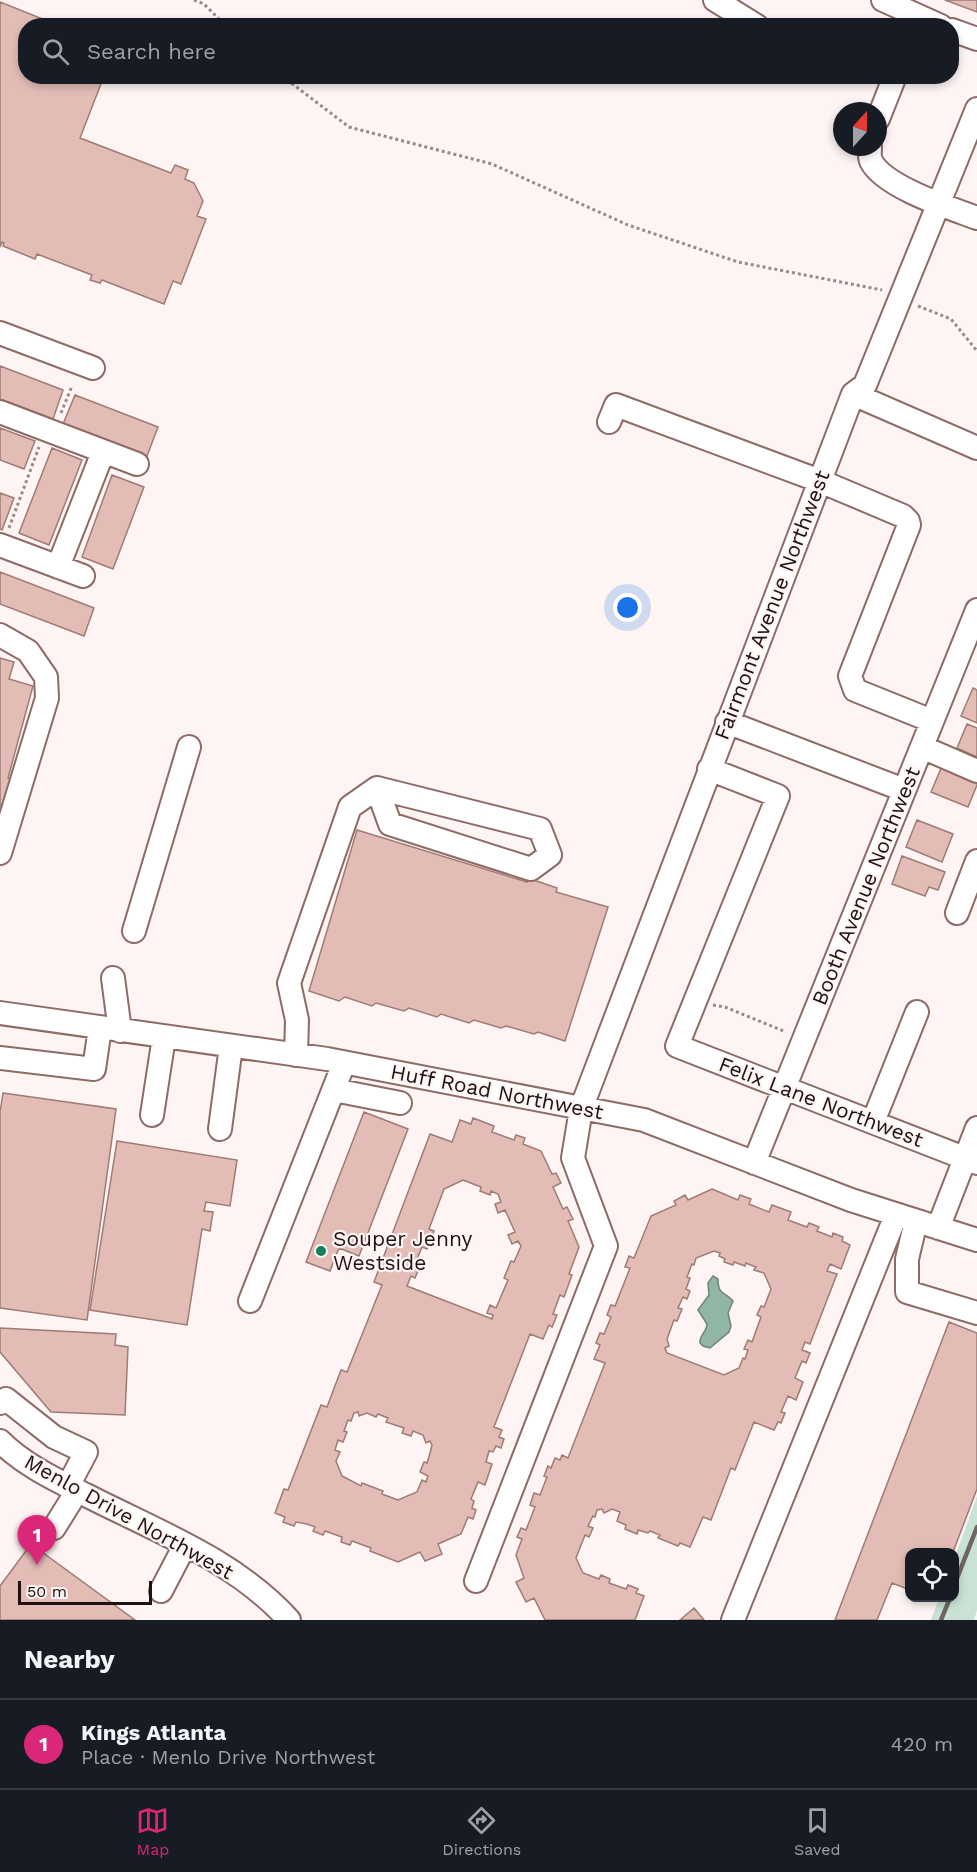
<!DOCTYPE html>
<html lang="en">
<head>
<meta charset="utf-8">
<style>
	body { margin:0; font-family:"Work Sans",sans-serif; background:#20242c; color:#f1f3f6 }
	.controls { position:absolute; right:18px; bottom:18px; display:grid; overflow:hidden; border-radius:12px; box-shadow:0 3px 9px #0003 }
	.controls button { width:54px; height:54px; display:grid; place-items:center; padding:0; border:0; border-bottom:2px solid #363941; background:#171b24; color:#f1f3f6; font:30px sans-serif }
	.compass { position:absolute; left:833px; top:102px; width:54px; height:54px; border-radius:50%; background:#171b24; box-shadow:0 3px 9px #0003; rotate:21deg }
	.scale { position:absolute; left:18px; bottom:15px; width:134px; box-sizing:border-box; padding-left:6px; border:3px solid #1e110f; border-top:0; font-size:16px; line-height:21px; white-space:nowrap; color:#1e110f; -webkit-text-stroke:4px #fdf4f3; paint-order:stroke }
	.you { position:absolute; left:628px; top:608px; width:21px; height:21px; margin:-15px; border:4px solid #fff; border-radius:50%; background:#1a73e8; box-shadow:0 0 0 9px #1a73e833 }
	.badge { display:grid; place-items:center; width:39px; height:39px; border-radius:50%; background:#db2777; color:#fff; font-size:20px; font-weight:700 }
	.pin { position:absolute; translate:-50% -50px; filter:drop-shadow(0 2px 3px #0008) }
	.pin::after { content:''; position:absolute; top:32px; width:21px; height:18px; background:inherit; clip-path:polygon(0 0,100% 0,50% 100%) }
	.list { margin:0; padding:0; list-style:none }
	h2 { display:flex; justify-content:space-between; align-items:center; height:78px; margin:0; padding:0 24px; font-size:26px }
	h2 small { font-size:20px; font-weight:400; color:#9ea1a6 }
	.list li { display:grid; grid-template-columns:39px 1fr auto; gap:18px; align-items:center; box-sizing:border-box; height:90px; padding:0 24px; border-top:2px solid #363941 }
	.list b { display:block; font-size:22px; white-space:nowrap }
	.list p { margin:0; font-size:20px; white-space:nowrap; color:#9ea1a6 }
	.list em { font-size:20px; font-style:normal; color:#9ea1a6 }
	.icon { flex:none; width:33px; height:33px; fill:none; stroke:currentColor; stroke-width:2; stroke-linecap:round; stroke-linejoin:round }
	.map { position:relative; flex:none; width:977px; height:1620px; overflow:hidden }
	.search { position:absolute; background:#171b24; box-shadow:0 3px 9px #0003; left:18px; right:18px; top:18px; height:66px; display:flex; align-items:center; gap:15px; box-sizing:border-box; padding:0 21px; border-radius:24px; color:#9ea1a6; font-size:22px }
	.sheet { height:168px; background:#171b24 }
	nav { display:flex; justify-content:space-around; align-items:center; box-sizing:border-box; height:84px; border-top:2px solid #363941; background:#171b24; font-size:16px; color:#9ea1a6 }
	nav a { display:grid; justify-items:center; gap:3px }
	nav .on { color:#db2777 }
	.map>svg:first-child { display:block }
	.green { fill:#cae2d6 }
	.water { fill:#92b6a4; stroke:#6f8477; stroke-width:1.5 }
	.building { fill:#e3bcb6; stroke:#9f7b75; stroke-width:1.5; fill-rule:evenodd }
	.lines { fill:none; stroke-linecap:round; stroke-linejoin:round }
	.minor-casing { stroke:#8e6b65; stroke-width:26 }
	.path { stroke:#968b8a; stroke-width:3; stroke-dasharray:3 3; stroke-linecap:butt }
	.minor { stroke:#fff; stroke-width:22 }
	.rail { stroke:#706563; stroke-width:4.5 }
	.poi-dot { fill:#14805c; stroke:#fdf4f3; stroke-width:2 }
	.labels { text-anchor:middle; stroke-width:4.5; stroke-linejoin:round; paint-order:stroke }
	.street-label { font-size:21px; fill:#1e110f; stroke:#fdf4f3 }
	.poi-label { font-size:21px; fill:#1e110f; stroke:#fdf4f3; text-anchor:start }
</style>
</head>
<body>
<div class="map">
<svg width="977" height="1620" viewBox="0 0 977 1620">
	<rect width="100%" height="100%" fill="#fdf4f3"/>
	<path class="green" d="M977 1496V1610L974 1620H931L939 1598H954L955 1557Z"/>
	<path class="water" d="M713 1276 718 1279C718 1296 725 1291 733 1301L728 1313 731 1326 729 1332 710 1348 703 1346 700 1343C699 1335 707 1332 707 1324L698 1310 709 1295 708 1283Z"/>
	<path class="building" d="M945 0H977V12Z
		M0 2 60 26H26V76H104L80 138 171 173 175 165 188 170 185 179 194 183 203 201 197 216 206 219 181 284 173 281 164 304 102 280 100 283 90 280 92 275 37 254 35 259 3 246 4 243 2 242 0 247Z
		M0 366 63 390 53 419 0 399Z
		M75 395 158 427 147 456 63 424Z
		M0 428 35 441 24 469 0 460Z
		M52 448 82 460 49 545 19 533Z
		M112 475 144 487 113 569 82 557Z
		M0 493 14 498 2 530 0 529Z
		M0 572 94 608 84 636 0 604Z
		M0 658 14 662 9 679 33 686 8 778 11 779 0 821Z
		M973 688 977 690V723L961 716Z
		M967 724 977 728V757L957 748Z
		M942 766 977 780V785L968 807 931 792Z
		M917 820 953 834 942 862 906 847Z
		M357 830 527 882 528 878 557 888 556 892 608 907 565 1041 538 1032 534 1034 506 1026 501 1028 474 1020 469 1023 441 1014 437 1017 409 1008 404 1011 376 1003 372 1006 345 997 339 1001 309 991Z
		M902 856 945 872 938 890 929 887 925 896 892 884Z
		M3 1093 116 1109 87 1320 0 1308V1112Z
		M364 1112 408 1129 359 1256 339 1248 330 1271 306 1262Z
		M473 1118 494 1126 492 1132 514 1140 516 1135 525 1138 523 1144 541 1151 552 1174 556 1173 561 1183 553 1187 563 1209 567 1207 573 1219 568 1221 579 1247 569 1274 572 1275 564 1297 560 1295 553 1314 557 1315 552 1327 549 1325 543 1339 530 1334 494 1427 502 1430 499 1437 504 1439 501 1448 496 1446 493 1452 489 1451 486 1462 492 1464 485 1485 478 1482 471 1499 474 1501 472 1508 476 1510 473 1519 468 1517 461 1534 438 1544 442 1554 425 1561 420 1552 398 1562 370 1551 371 1548 352 1541 350 1545 341 1542 342 1537 325 1531 323 1535 313 1531 315 1527 307 1524 296 1522 294 1526 283 1522 285 1517 275 1513 284 1489 288 1490 321 1405 327 1407 341 1370 347 1372 382 1285 374 1282 430 1134 452 1142 460 1120 471 1124ZM463 1180 481 1187 480 1191 490 1195 491 1191 498 1194 501 1202 495 1204 498 1213 505 1210 515 1232 508 1235 512 1244 518 1241 521 1246 514 1262 511 1261 504 1278 508 1280 496 1308 490 1305 487 1313 493 1315 492 1319 407 1286 411 1276 415 1278 420 1266 415 1264 422 1247 427 1249 434 1231 429 1229 444 1189ZM358 1412 359 1416 367 1413 376 1417 378 1414 388 1418 386 1422 404 1428 402 1433 411 1436 413 1431 423 1435 426 1443 430 1441 432 1445 430 1453 427 1463 424 1462 420 1472 428 1476 426 1482 422 1480 417 1492 398 1500 382 1494 383 1491 362 1483 361 1486 342 1476 336 1461 340 1452 335 1450 338 1440 343 1442 347 1432 344 1431 348 1420 351 1421 354 1413Z
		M117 1141 237 1160 230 1206 206 1202 204 1211 213 1212 210 1231 202 1229 187 1325 90 1310Z
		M712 1189 738 1200 740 1195 751 1199 749 1204 769 1212 772 1205 791 1212 788 1220 807 1227 809 1223 819 1227 817 1231 832 1237 833 1233 843 1237 842 1241 850 1245 841 1269 830 1264 827 1271 837 1274 810 1344 805 1342 802 1350 810 1353 806 1363 802 1361 795 1378 803 1382 796 1400 788 1396 781 1412 785 1413 781 1423 778 1422 774 1430 754 1422 735 1470 731 1468 711 1520 703 1517 690 1547 680 1543 678 1546 658 1538 660 1535 650 1531 648 1533 638 1530 637 1534 625 1529 626 1525 617 1521 620 1512 612 1509 604 1513 602 1509 597 1510 595 1517 593 1516 588 1526 593 1528 589 1537 585 1535 576 1558 583 1573 599 1579 601 1575 610 1579 609 1583 626 1589 628 1585 638 1589 636 1593 644 1596 635 1620H545L534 1598 526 1602 516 1582 524 1578 516 1555 522 1539 517 1537 521 1528 526 1530 535 1507 530 1505 534 1493 540 1495 547 1477 544 1476 548 1466 551 1468 555 1458 560 1460 562 1455 568 1458 605 1363 594 1359 600 1345 596 1343 600 1333 604 1334 611 1317 607 1315 611 1305 615 1306 630 1268 625 1267 629 1256 634 1258 651 1216 676 1205 674 1201 685 1195 688 1200ZM714 1251 720 1253 719 1256 725 1259 724 1262 733 1265 734 1262 745 1266 746 1263 756 1267 754 1270 764 1273 771 1289 764 1307 761 1306 757 1315 761 1317 752 1342 748 1340 744 1349 748 1350 745 1359 743 1358 739 1368 724 1375 667 1353 665 1348 669 1346 667 1339 674 1320 677 1321 682 1309 678 1308 683 1297 687 1299 690 1291 686 1289 690 1278 687 1277 692 1264 694 1265 696 1258Z
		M949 1322 977 1333V1489L953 1552H910V1590L892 1583 877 1620H835Z
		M0 1328 116 1334 115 1345 128 1347 125 1415 51 1412 0 1352Z
		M31 1544 135 1620H0V1586Z
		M694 1608 704 1620H680Z"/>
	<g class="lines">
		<g class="minor-casing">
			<path id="minor" d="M715 0 757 26
				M883 0 941 26
				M952 30 977 39
				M878 119 895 76
				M870 147C870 152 869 156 871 161 884 187 950 208 977 218
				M0 333 93 368
				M853 394 977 448
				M0 412 137 464
				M609 422 616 405 820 481 903 516 908 521 909 525 850 676 855 690 932 721
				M0 545 83 576
				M58 567 103 452
				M0 635 28 651 46 677 47 698 0 853
				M727 722 904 790
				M922 747 977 771
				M709 769 778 796 677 1046 977 1163
				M957 913 977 861
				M134 931 189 747
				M113 978 120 1031
				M0 1013 327 1059 644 1120 851 1200 977 1240
				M296 1055 297 1020 289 983 350 807 377 788 540 829 550 855 531 869 390 824 377 788
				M0 1058 94 1069 100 1028
				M334 1090 400 1103
				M152 1115 164 1037
				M873 1122 917 1012
				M220 1129 231 1046
				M754 1163 977 610
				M916 1221 907 1259V1292L977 1313
				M938 1228 977 1128
				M250 1301 344 1063
				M0 1403 6 1399 54 1437 86 1452 68 1486
				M0 1441C24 1465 56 1480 86 1495 156 1531 235 1560 289 1620
				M54 1528 77 1491
				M476 1581 606 1246 573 1158 581 1109 853 394 865 385 977 109
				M161 1591 185 1545
				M733 1620 896 1215"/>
		</g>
		<path class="path" d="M194 0 204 4 226 26
			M282 76 349 127 492 164 628 225 738 262 882 290
			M918 306 951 319 977 351
			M61 413 72 386
			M9 528 39 447
			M713 1005 725 1007 786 1032"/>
		<use href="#minor" class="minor"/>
		<path class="rail" d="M954 1586 977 1527
			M941 1620 950 1598"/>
	</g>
	<circle class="poi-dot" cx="321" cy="1251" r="6"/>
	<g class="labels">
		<g class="street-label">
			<text transform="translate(772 605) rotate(-69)" y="7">Fairmont Avenue Northwest</text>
			<text transform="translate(866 886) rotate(-68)" y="7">Booth Avenue Northwest</text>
			<text transform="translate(497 1092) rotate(11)" y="7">Huff Road Northwest</text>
			<text transform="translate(821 1102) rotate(21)" y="7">Felix Lane Northwest</text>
			<text transform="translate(129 1517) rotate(29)" y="7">Menlo Drive Northwest</text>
		</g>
		<g class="poi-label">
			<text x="333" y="1246">Souper Jenny<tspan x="333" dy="24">Westside</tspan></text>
		</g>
	</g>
</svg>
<div class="controls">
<button><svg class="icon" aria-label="locate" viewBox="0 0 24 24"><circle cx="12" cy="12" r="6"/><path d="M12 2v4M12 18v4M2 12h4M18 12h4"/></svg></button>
</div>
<svg class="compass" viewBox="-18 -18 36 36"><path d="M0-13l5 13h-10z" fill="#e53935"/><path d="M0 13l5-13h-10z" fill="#9ea1a6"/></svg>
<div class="scale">50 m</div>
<div class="you"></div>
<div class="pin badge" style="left:37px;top:1565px">1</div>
<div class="search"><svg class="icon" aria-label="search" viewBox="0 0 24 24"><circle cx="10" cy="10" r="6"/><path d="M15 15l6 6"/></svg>Search here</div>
</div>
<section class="sheet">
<h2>Nearby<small></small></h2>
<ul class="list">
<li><span class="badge">1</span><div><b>Kings Atlanta</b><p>Place · Menlo Drive Northwest</p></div><em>420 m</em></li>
</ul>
</section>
<nav>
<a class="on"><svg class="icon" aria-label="map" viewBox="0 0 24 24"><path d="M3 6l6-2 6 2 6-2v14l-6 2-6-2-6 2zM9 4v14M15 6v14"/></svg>Map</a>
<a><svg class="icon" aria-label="directions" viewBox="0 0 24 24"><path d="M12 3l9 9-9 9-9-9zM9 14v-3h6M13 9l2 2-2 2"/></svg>Directions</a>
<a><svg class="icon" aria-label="saved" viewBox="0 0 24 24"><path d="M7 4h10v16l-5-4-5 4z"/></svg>Saved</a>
</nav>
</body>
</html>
